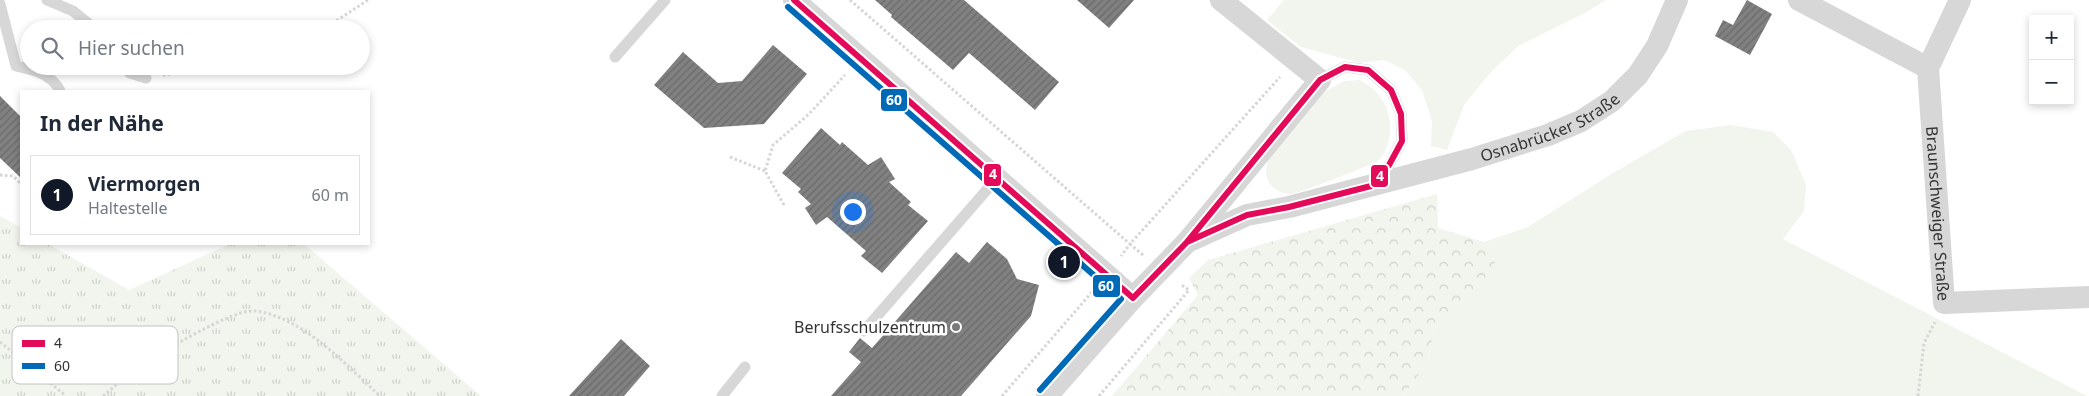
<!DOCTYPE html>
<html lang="de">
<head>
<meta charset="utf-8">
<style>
	body { margin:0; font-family:"Noto Sans",sans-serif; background:#f2f2f3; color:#1f2937 }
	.controls { position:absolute; right:15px; top:15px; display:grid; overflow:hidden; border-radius:0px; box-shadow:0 2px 8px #0003 }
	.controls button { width:45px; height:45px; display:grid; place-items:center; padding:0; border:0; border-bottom:1px solid #e0e1e3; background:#fff; color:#1f2937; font:25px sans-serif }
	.you { position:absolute; left:852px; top:211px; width:18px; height:18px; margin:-12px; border:4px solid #fff; border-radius:50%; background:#1a73e8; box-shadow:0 0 0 8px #1a73e833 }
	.badge { display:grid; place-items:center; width:32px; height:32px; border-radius:50%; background:#111827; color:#fff; font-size:16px; font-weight:700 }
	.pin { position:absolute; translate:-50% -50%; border:2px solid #fff; box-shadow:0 1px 5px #0006 }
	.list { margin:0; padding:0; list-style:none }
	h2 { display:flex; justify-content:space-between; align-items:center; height:65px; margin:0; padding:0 20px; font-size:21px }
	h2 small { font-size:16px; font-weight:400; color:#747a83 }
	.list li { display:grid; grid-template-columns:32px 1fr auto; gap:15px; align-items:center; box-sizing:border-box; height:80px; margin:0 10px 10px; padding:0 10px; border:1px solid #e0e1e3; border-radius:0px }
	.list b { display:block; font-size:19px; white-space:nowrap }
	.list p { margin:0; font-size:16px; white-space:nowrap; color:#747a83 }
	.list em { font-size:16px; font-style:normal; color:#747a83 }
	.icon { flex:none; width:28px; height:28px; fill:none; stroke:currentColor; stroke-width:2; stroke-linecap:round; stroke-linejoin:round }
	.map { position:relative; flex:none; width:2089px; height:396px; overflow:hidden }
	.search { position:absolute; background:#fff; box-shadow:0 2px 8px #0003; left:20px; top:20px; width:350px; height:55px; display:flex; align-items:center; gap:12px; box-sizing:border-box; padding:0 18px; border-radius:28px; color:#747a83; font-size:19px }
	.panel { position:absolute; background:#fff; box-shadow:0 2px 8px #0003; left:20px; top:90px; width:350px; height:155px; border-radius:0px }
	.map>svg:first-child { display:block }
	.grass { fill:#f1f5ed }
	.forest { fill:url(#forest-crowns) }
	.park { fill:url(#park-tufts) }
	.building { fill:url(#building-hatch) }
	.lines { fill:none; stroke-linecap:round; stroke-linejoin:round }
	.path { stroke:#d6d6d6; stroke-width:3; stroke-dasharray:2.5 2.5; stroke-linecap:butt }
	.lane { stroke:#d7d7d7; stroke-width:11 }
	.street { stroke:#d7d7d7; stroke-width:22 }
	.bus-1-casing { stroke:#fff; stroke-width:10 }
	.bus-2-casing { stroke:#fff; stroke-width:10 }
	.bus-1 { stroke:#e30b59; stroke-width:6 }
	.bus-2 { stroke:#006ab7; stroke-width:6 }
	.poi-dot { fill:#7a7a7a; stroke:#fff; stroke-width:2 }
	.labels { text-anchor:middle; stroke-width:5; stroke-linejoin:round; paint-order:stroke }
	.street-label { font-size:16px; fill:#333; stroke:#fff }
	.poi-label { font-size:16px; fill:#333; stroke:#fff; text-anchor:end }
	.key { fill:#fff; stroke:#c2c2c2; stroke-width:1 }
	.key-label { font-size:14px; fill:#333 }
	.line-badge { stroke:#fff; stroke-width:2 }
	.badge-label { font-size:14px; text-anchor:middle; font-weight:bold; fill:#fff }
</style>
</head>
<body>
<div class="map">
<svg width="2089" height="396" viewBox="0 0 2089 396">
	<defs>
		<pattern id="forest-crowns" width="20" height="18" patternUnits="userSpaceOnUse" patternTransform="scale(1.25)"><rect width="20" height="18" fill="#f1f5ed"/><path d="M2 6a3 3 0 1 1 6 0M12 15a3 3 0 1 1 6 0" fill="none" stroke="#cfd2cc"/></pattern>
		<pattern id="park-tufts" width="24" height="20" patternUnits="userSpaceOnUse" patternTransform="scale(1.25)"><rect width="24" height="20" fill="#f1f5ed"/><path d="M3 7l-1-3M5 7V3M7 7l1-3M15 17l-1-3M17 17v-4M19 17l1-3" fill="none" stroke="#cfd2cc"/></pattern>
		<pattern id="building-hatch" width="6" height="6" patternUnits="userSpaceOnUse" patternTransform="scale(1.25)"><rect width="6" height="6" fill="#818181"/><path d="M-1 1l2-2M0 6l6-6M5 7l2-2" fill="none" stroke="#6a6a6a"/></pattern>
	</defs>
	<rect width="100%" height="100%" fill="#fff"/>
	<path class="grass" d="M1284 0H1606L1587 12 1518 46 1490 73 1464 105 1447 150 1431 146 1432 121 1422 90 1405 70 1384 60 1360 63 1301 47 1267 20Z
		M1360 80C1364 83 1370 86 1374 90 1394 108 1396 143 1377 162 1364 167 1299 194 1290 194 1270 192 1261 176 1269 159L1325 92 1344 81Z
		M1731 125 1773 132 1791 150 1806 185 1804 211 1783 239 2087 396H1403L1428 362 1436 318 1503 250 1484 242 1528 227 1613 173 1686 131Z
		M1228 385 1235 396H1216Z"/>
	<path class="forest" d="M1437 194 1438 228 1484 242 1503 250 1460 315 1436 318 1428 362 1403 396H1235L1228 385 1216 396H1112L1198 295 1189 278 1208 260Z"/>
	<path class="park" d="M0 216 21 228V244H48L129 290 230 244H304L481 396H0Z"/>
	<path class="building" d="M875 0H964L1059 82 1035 110 969 53 953 70 891 17 892 15Z
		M1077 0H1134L1109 28Z
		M1747 0 1772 14 1750 55 1715 36 1723 20 1733 25Z
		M773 45 807 74 764 124 704 128 654 85 683 52 718 83 742 81Z
		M0 96 21 117V178L0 158Z
		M821 128 840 145 842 142 868 165 881 157 895 179 889 182 911 202 908 205 928 221 882 273 861 256 866 251 827 217 816 225 805 208 811 204 798 192 801 189 782 173Z
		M987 242 1007 259 1017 279 1039 285 1031 316 961 396H831L861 362 849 352 860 338 872 348 956 252 969 263Z
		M621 339 650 366 624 396H569Z"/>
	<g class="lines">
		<path class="path" d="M850 0 1130 244 1121 256
			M324 29 368 0
			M163 75 225 66
			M730 157 765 171
			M0 175 13 176 21 184
			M784 205 765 171 773 145 809 114 845 75
			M1143 255 1130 244 1280 77
			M0 342 66 396
			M103 396C113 388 122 379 132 372 154 357 232 308 255 311 303 317 346 365 380 396
			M1002 396 1092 292
			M1099 396 1189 290 1180 284
			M1918 396 1924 343 1935 322"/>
		<path class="lane" d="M47 0 73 11 95 29
			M0 4 16 66C34 70 52 74 60 91
			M615 57 665 0
			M125 66 130 73 146 78
			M1320 80 1345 67 1368 70 1391 90 1401 114 1402 141 1389 165 1375 181
			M864 331 998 177
			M722 396 745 367"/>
		<g class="street">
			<path d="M794 0 1133 298"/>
			<path d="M1799 0 1928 68"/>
			<path id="s1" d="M1960 0 1928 68 1944 303 2089 297"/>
			<path id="s2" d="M1187 242 1247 215 1289 207 1472 159 1548 135 1581 121 1612 101 1638 75 1657 46 1677 0"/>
			<path d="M1047 396 1133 298 1187 242 1320 80 1221 0"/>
		</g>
		<g class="bus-1-casing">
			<path id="bus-1" d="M794 0 1133 298 1187 242
				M1345 67 1368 70 1391 90 1401 114 1402 141 1389 165 1371 186 1289 207 1247 215 1187 242 1320 80Z"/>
		</g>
		<g class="bus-2-casing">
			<path id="bus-2" d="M788 7 1121 299 1040 390"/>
		</g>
		<use href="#bus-1" class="bus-1"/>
		<use href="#bus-2" class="bus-2"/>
	</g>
	<circle class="poi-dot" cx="956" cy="327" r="5"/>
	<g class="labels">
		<g class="street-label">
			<text dy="6" stroke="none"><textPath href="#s2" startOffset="382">Osnabrücker Straße</textPath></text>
			<text dy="6" stroke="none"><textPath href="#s1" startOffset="221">Braunschweiger Straße</textPath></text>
		</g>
		<g class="poi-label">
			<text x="946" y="333">Berufsschulzentrum</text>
		</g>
	</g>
	<rect x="12" y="326" width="166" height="58" rx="8" class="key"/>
	<rect x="22" y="340" width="23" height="7" fill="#e30b59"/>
	<rect x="22" y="363" width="23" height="6" fill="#006ab7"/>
	<g class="key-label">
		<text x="54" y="348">4</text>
		<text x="54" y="371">60</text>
	</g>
	<g class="line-badge">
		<rect x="880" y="88" width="28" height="24" rx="5" fill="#006ab7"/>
		<rect x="983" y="163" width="19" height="24" rx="5" fill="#e30b59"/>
		<rect x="1370" y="164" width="19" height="24" rx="5" fill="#e30b59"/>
		<rect x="1092" y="274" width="29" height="24" rx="5" fill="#006ab7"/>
	</g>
	<g class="badge-label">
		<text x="894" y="105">60</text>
		<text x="993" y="179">4</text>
		<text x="1380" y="181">4</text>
		<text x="1106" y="291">60</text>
	</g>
</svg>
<div class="controls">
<button>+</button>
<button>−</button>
</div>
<div class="you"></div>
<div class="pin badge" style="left:1064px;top:262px">1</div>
<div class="search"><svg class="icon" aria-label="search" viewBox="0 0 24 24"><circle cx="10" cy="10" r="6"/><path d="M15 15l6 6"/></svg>Hier suchen</div>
<section class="panel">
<h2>In der Nähe<small></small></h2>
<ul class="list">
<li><span class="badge">1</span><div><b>Viermorgen</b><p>Haltestelle</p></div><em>60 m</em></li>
</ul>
</section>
</div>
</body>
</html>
